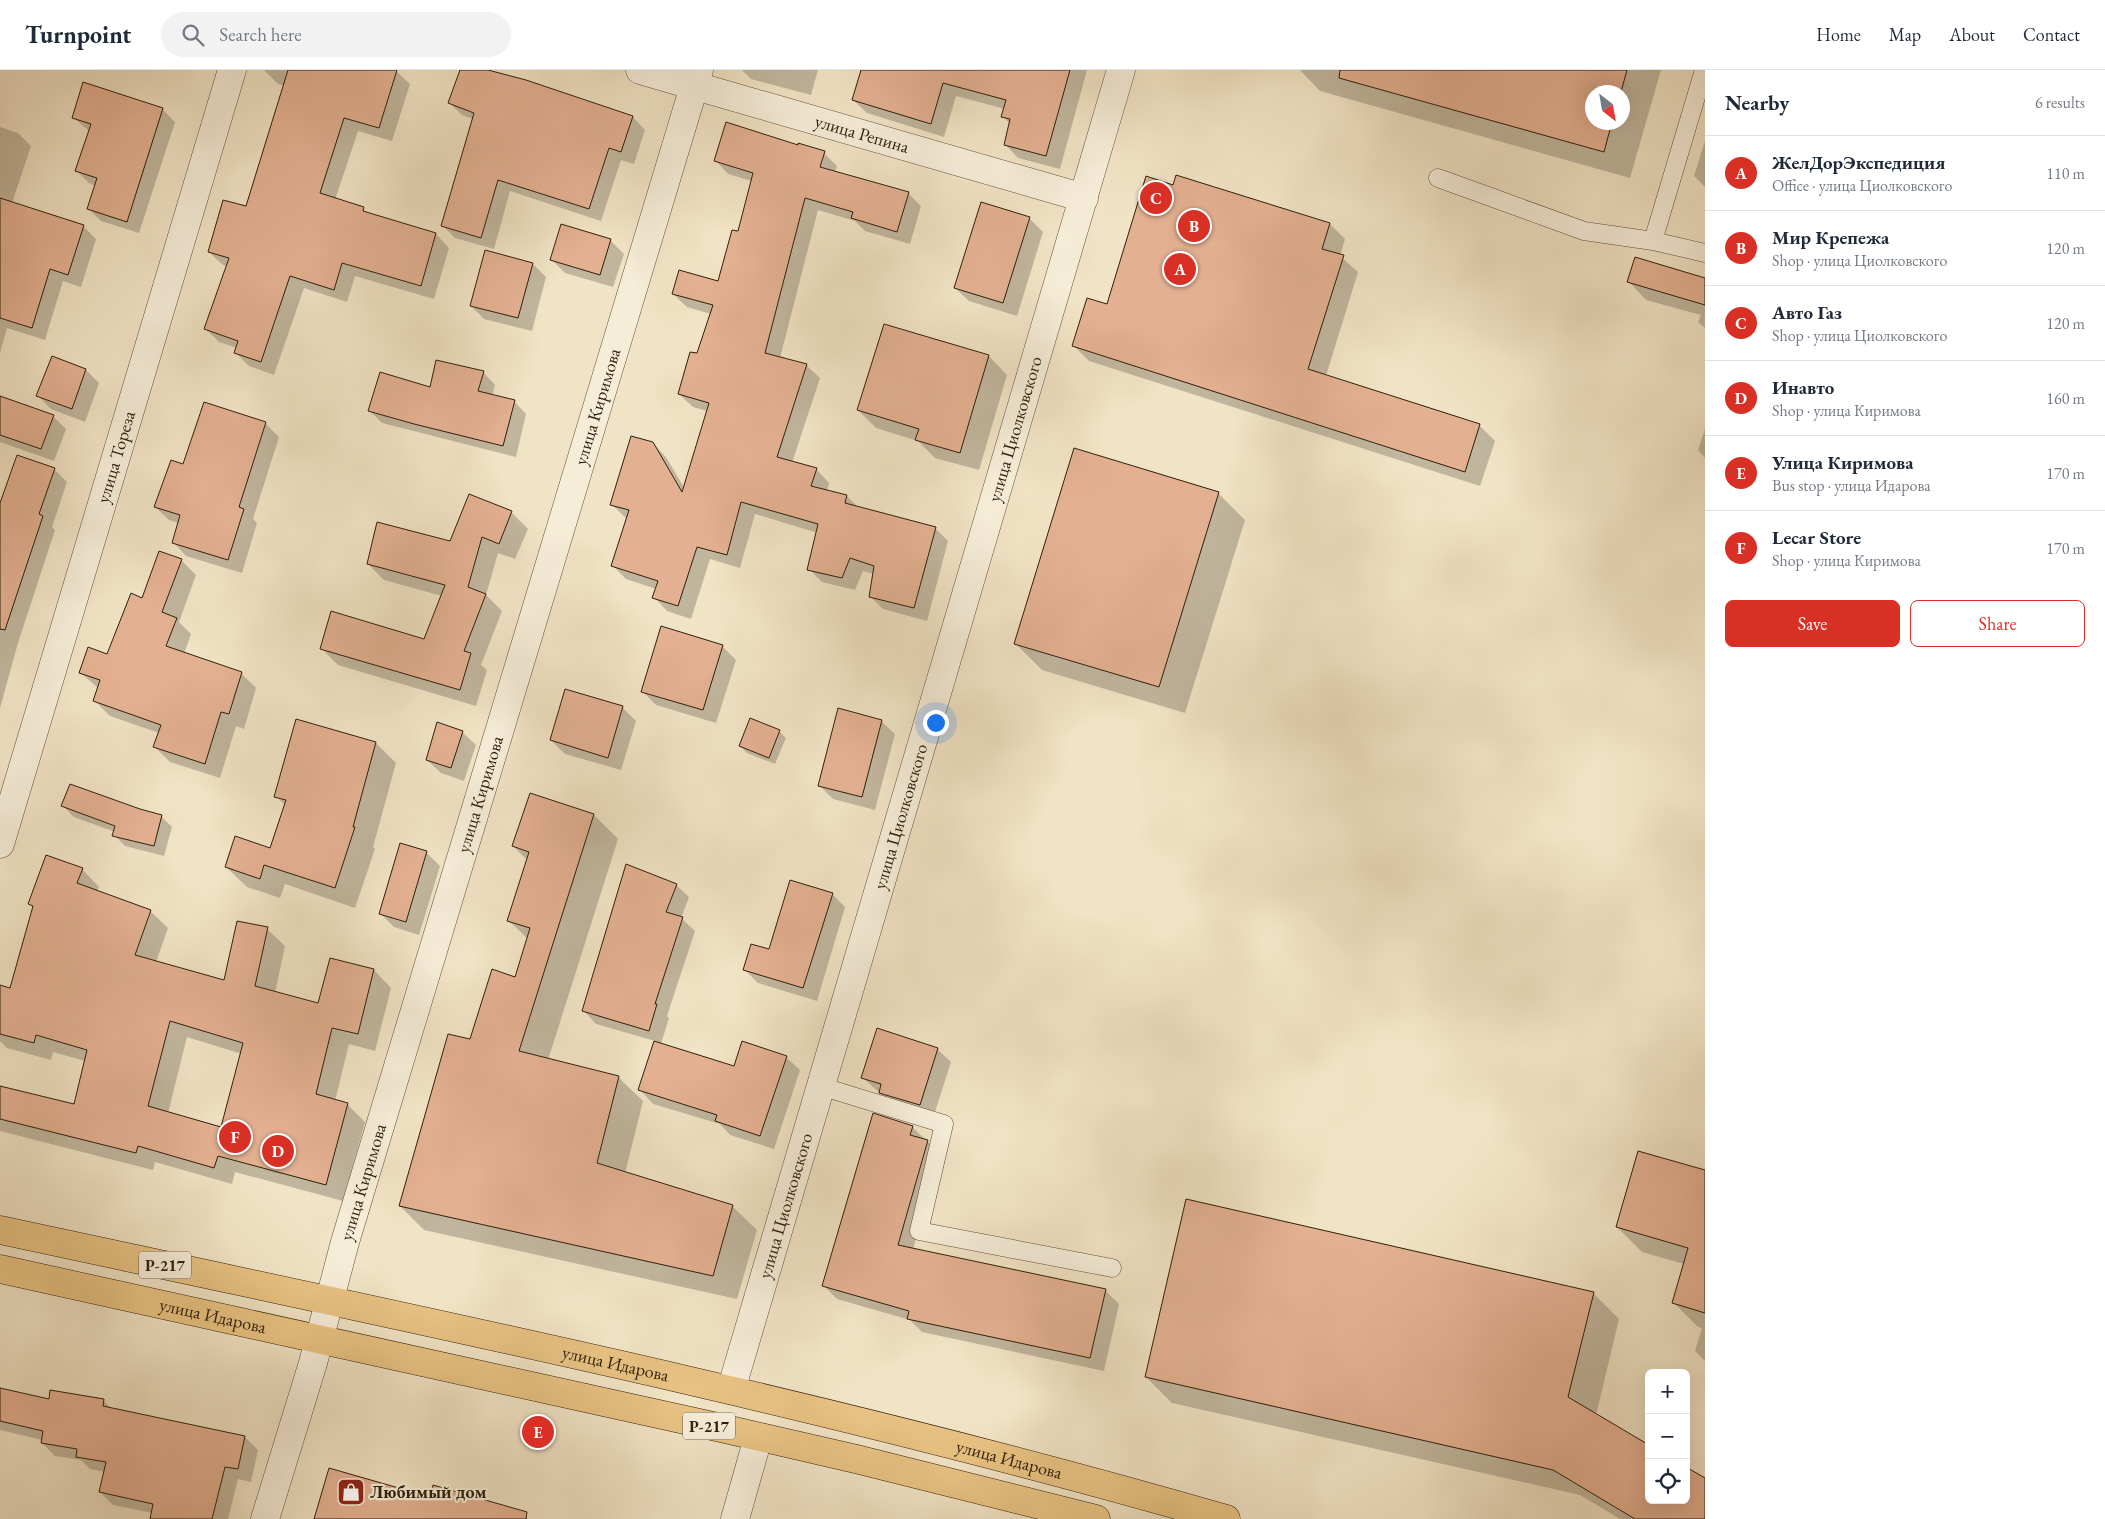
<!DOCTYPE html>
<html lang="en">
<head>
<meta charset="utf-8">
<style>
	body { margin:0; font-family:"EB Garamond",serif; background:#f2f2f3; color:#1f2937 }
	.controls { position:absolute; right:15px; bottom:15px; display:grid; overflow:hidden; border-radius:8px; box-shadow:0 5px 20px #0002 }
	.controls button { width:45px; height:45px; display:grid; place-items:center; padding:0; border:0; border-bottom:1px solid #e0e1e3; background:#fff; color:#1f2937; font:25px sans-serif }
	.compass { position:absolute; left:1585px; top:15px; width:45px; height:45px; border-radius:50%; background:#fff; box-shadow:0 5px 20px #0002; rotate:149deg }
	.you { position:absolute; left:935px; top:652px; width:18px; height:18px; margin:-12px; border:4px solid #fff; border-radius:50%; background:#1a73e8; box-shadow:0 0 0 8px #1a73e833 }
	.badge { display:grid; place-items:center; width:32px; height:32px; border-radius:50%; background:#d93025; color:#fff; font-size:16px; font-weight:700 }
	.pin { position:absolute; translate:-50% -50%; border:2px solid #fff; box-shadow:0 1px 5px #0006 }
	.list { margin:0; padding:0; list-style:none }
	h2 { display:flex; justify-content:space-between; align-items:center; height:65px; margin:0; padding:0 20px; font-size:21px }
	h2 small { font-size:16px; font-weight:400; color:#747a83 }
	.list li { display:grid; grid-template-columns:32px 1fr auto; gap:15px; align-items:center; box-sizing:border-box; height:75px; padding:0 20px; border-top:1px solid #e0e1e3 }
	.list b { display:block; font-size:19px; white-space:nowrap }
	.list p { margin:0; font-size:16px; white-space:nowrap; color:#747a83 }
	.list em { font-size:16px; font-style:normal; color:#747a83 }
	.actions { display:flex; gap:10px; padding:15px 20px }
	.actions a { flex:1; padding:11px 0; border:1px solid #d93025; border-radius:8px; text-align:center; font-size:18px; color:#d93025 }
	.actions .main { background:#d93025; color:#fff }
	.icon { flex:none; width:28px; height:28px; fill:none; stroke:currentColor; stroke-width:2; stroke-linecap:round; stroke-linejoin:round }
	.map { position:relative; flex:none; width:1705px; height:1449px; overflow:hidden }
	header { display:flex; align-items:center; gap:30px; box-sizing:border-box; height:70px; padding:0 25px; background:#fff; border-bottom:1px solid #e0e1e3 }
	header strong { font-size:24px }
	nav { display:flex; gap:28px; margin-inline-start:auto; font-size:18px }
	.search { width:350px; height:45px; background:#f2f2f3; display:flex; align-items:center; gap:12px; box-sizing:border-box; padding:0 18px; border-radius:28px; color:#747a83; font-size:19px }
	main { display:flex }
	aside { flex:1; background:#fff }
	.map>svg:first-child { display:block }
	.shadow { fill:#0003; fill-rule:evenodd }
	.building { fill:#e3b091; stroke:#2e1f0a; fill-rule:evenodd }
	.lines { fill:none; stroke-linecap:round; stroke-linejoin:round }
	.lane-casing { stroke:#5f5039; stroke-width:19 }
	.street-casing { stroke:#5f5039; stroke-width:29 }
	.primary-casing { stroke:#2e1f0a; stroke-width:29 }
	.lane { stroke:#f6edd9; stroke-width:18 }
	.street { stroke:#f6edd9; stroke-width:28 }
	.primary { stroke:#e8c282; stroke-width:28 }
	.labels { text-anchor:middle; stroke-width:4.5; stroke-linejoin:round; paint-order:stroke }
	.shield { fill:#f6edd9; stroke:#6a5d48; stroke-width:1 }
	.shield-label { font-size:16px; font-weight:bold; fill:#2e1f0a }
	.street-label { font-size:18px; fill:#2e1f0a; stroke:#f6edd9 }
	.poi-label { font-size:18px; font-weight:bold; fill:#2e1f0a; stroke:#f6edd9; text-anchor:start }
</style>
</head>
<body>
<header>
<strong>Turnpoint</strong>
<div class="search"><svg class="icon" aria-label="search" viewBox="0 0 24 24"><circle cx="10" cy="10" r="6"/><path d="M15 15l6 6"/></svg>Search here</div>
<nav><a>Home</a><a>Map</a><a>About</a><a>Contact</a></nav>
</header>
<main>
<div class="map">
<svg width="1705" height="1449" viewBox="0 0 1705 1449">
	<rect width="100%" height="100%" fill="#f1e3c5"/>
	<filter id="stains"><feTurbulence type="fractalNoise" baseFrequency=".004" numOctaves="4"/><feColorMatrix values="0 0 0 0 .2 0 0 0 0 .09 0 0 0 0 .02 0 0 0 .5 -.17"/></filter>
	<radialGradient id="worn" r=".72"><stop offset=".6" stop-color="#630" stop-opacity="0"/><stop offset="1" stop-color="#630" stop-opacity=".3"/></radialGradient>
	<path class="shadow" d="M264 0 396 1 410 14 392 71 358 61 335 130 363 139 369 145 436 164 449 178 434 229 355 206 347 232 304 218 274 305 249 296 235 282 237 278 219 272 206 259 227 196 223 195 209 182 247 138 285 16 278 14Z
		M461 0H474L526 12 633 47 645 60 634 94 621 90 601 151 510 121 494 179 455 168 443 156 473 49 462 45 449 33Z
		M742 0H818L811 25 751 9Z
		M862 0H1087L1060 99 1018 88 1005 74 1010 54 1003 46 1005 39 956 26 944 67 867 43 853 30Z
		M1300 0H1661L1630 108 1320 21ZM1592 22H1622V52H1592Z
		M162 39 175 52 139 163 101 151 88 138 96 116 89 113 77 101 89 61 74 48Z
		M0 57 18 63 31 76 12 133 83 156 96 169 81 217 63 211 45 270 7 258 0 283Z
		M1705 71V117L1694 106Z
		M799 77 824 83 837 96 835 102 908 123 921 136 910 174 865 161 855 151 818 140 780 288 806 295 820 308 792 393 816 399 829 413 827 421 847 426 859 438 935 458 948 471 927 551 883 539 870 526 874 504 863 501 855 520 822 512 809 499 818 463 755 444 740 498 710 489 691 549 667 541 654 527 656 519 626 509 613 496 627 449 612 435 652 373 666 387 685 419 707 341 693 337 679 324 698 285 711 244 687 237 673 224 719 212 739 163 752 111 728 104 715 90Z
		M1174 116 1330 154 1345 169 1340 186 1358 202 1326 306 1479 355 1495 371 1480 416 1089 291 1073 275 1108 236Z
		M1029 148 1043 162 1017 246 969 231 955 218Z
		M610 170 624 184 613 217 565 203 551 189Z
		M533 194 546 207 532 261 484 249 471 236Z
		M1705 209V258L1698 252 1701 245 1646 230 1629 212Z
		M885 256 989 286 1007 305 979 400 935 388 918 371 876 358 858 340Z
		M52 287 86 300 99 313 85 352 51 339 38 326Z
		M483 302 495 315 492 326 514 331 526 344 516 387 382 353 370 341 430 318Z
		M0 328 53 346 66 359 54 391 0 372Z
		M265 353 279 367 253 449 257 453 242 503 186 486 173 472 179 453 169 450 155 437 184 395Z
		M1705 359V388L1698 380Z
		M54 399 67 412 52 457 55 460 18 573 0 638V437Z
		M1218 423 1245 450 1185 643 1042 600 1015 573Z
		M511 442 528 459 515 489 498 483 486 525 502 541 481 595 487 600 476 636 338 595 321 578 425 570 442 526 384 510 368 494 451 472Z
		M181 490 196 505 179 552 191 564 184 584 241 603 256 618 244 659 236 656 220 708 170 692 155 677 159 663 110 646 95 631 99 619 81 603 108 585 143 529Z
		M722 576 736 590 716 653 656 635 642 621Z
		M623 638 636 651 621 700 565 684 551 670Z
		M881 651 895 664 875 740 833 729 819 715Z
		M779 661 786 668 775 694 747 683 740 676Z
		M462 662 476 675 464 711 441 703 427 690Z
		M376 673 396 693 373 777 375 779 355 838 285 814 280 828 247 817 226 797 270 779 285 735 276 726Z
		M63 736 140 740 161 746 172 757 164 786 125 776 114 765 115 762 74 747Z
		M594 745 618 769 548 990 618 1007 643 1031 625 1103 732 1136 757 1160 737 1229 424 1160 400 1136 471 970 516 908 528 869 508 850 527 790 513 776Z
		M426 782 440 796 419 865 394 857 380 843Z
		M82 799 99 817 97 822 150 841 168 858 156 892 225 911 267 859 285 876 275 923 319 934 331 889 374 900 391 918 375 981 349 974 335 1031 347 1034 365 1052 343 1131 235 1102 232 1114 155 1092 153 1100 0 1061V1018L75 1036 85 991 53 982 51 990 7 978 0 971V924L11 920 33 838 30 834ZM187 967 242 984 221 1059 168 1043Z
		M676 815 689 827 681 848 695 861 667 946 669 948 661 974 734 997 786 987 800 1000 774 1079 730 1065 720 1054 653 1034 640 1020 655 971 596 954 584 941Z
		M832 824 845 837 817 931 758 913 744 899 769 881Z
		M937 979 951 992 933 1048 894 1036 862 1007Z
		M912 1057 941 1084 913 1179 1105 1220 1119 1234 1104 1301 922 1262 910 1250 837 1229 824 1216Z
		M1705 1101V1291L1695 1281 1702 1258 1698 1257 1673 1232 1684 1194 1642 1182 1617 1157Z
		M1593 1223 1619 1249 1596 1345 1649 1430H1686L1705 1410V1449H1620L1580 1425 1172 1333 1146 1307Z
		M0 1319 50 1331 103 1330 112 1339 245 1367 258 1380 251 1412 238 1409 228 1449H151L152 1443 113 1435 100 1422 105 1402 90 1399 81 1390 55 1386 42 1373V1370L0 1360Z"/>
	<path class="building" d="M288 0H397L379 58 344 48 320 123 364 137 363 141 436 163 421 216 342 193 334 220 290 206 261 292 234 283 238 271 204 259 229 188 208 182 223 130 246 136Z
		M460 0H488L526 10 633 46 621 82 609 78 589 139 498 110 481 168 441 156 474 43 448 33Z
		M861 0H1070L1046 86 1004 75 1010 49 1001 47 1006 30 943 13 931 54 852 30Z
		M1340 0H1627L1621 22H1592V52H1612L1604 82 1339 8Z
		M83 12 163 38 127 152 87 139 97 108 75 101 91 54 72 48Z
		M726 52 798 75V73L825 81 820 97 909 122 897 162 851 148 853 142 805 128 765 283 807 294 777 387 817 398 811 416 847 425 845 433 936 457 914 538 869 527 874 496 850 488 842 508 807 500 818 454 741 432 727 485 697 477 678 536 652 528 658 511 611 496 629 440 610 435 631 366 653 372 682 422 709 333 678 324 690 282 697 283 713 235 672 224 679 200 718 211 732 160 738 161 753 103 714 91Z
		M1176 105 1330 153 1322 179 1344 185 1308 299 1480 354 1465 402 1072 276 1087 228 1107 234 1146 106 1173 115Z
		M0 128 84 155 68 205 50 199 32 258 0 248Z
		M981 132 1030 147 1003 233 954 218Z
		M561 154 611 169 600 205 550 190Z
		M485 180 533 193 518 248 470 236Z
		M1635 187 1705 208V235L1627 212Z
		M884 254 989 285 960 383 915 370 919 359 857 340Z
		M52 286 86 299 72 339 36 326Z
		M436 290 484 301 478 321 515 330 503 376 414 354 368 341 380 302 430 317Z
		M0 326 54 345 41 379 0 365Z
		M204 332 266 352 239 437 244 439 228 490 172 473 180 445 154 437 171 390 183 394Z
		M1074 378 1219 422 1159 617 1014 574Z
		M17 385 55 398 39 444 43 446 5 560 0 559V433Z
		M469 424 512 441 499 474 482 467 468 517 486 524 464 581 471 583 460 620 320 579 331 541 424 569 445 515 367 494 377 452 450 471Z
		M159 481 182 489 162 542 177 548 166 576 242 602 229 644 221 642 205 694 153 677 161 655 93 631 100 610 79 603 88 577 107 584 131 523 142 528Z
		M661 556 723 575 703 640 641 622Z
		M565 619 623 636 608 688 550 670Z
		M838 638 882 650 862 727 818 716Z
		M750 648 780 660 769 688 739 676Z
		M296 649 376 672 353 757H355L335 818 264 795 260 809 225 797 235 766 270 778 286 730 274 727Z
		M437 652 463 661 451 698 426 690Z
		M70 714 140 739 162 745 154 776 112 766 115 756 61 736Z
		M530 723 594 744 519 981 619 1006 597 1093 733 1135 713 1206 399 1136 448 964 470 969 492 899 515 907 530 858 507 851 529 782 512 776Z
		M400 773 427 781 406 852 379 844Z
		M46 785 83 798 77 813 151 840 135 885 224 910 237 851 268 857 255 916 318 933 330 888 374 899 358 964 332 958 316 1024 348 1033 326 1115 218 1086 214 1098 138 1076 136 1083 0 1049V1016L74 1034 87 980 36 965 34 973 0 964V915L10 918 33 836 28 834ZM170 951 243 973 221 1057 148 1036Z
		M626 794 677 814 666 842 683 847 655 934H657L649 961 582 941Z
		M790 810 833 823 803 918 743 900 751 874 769 879Z
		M877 958 938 978 920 1035 879 1023 881 1014 861 1008Z
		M654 971 734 996 742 971 787 986 760 1066 715 1051 717 1045 638 1020Z
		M873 1043 913 1056 910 1065 928 1070 898 1175 1106 1219 1090 1288 907 1249 909 1241 822 1216Z
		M1638 1081 1705 1100V1243L1672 1233 1688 1178 1616 1157Z
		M1186 1129 1594 1222 1568 1327 1649 1375V1430H1686V1397L1705 1408V1449H1635L1553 1400 1145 1307Z
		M0 1318 49 1329 50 1320 104 1329 103 1336 245 1366 238 1399 225 1397 212 1449H150L153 1434 99 1422 106 1392 76 1387 77 1379 41 1373 43 1361 0 1351Z
		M329 1398 430 1427 433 1415 527 1442 526 1449H314Z"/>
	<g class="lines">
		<g class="lane-casing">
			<path id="lane" d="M1438 108 1584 161 1653 171 1704 0
				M1653 171 1705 183
				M820 1016 944 1054 919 1161 1112 1198"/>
		</g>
		<g class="street-casing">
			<g id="street">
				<path id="s1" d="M640 0 1084 128"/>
				<path id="s2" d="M0 774 232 0"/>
				<path id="s3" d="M731 1320 1121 0"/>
				<path id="s4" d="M265 1449 313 1293 345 1172 699 0"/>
				<path d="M735 1449 758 1368"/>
			</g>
		</g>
		<g class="primary-casing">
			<g id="primary">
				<path id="s5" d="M0 1160C410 1248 822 1332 1226 1449"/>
				<path id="s6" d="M0 1199 708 1355 856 1389 1096 1449"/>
			</g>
		</g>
		<use href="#lane" class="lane"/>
		<use href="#street" class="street"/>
		<use href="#primary" class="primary"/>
	</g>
	<defs>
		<g id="shop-square" transform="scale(1.4375)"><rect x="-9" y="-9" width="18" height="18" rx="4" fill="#8f2418" stroke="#f6edd9"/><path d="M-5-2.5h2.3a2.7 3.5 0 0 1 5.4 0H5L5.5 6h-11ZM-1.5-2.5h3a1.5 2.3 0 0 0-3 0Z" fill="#fff"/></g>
	</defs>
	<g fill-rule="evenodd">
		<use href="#shop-square" x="351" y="1422"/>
	</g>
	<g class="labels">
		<g class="shield">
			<rect x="139" y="1181.5" width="52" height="27" rx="4"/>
			<rect x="683" y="1342.5" width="52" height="27" rx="4"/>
		</g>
		<g class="shield-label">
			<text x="165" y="1201">Р-217</text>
			<text x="709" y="1362">Р-217</text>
		</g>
		<g class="street-label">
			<text dy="6" stroke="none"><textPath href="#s1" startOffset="231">улица Репина</textPath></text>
			<text dy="6" stroke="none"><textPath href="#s4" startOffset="1161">улица Киримова</textPath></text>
			<text dy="6" stroke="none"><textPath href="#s3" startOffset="1002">улица Циолковского</textPath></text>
			<text dy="6" stroke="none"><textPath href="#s2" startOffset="404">улица Тореза</textPath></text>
			<text dy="6" stroke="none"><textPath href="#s4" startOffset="756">улица Киримова</textPath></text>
			<text dy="6" stroke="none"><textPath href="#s3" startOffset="598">улица Циолковского</textPath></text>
			<text dy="6" stroke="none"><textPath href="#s4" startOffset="351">улица Киримова</textPath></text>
			<text dy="6" stroke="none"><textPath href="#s3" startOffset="192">улица Циолковского</textPath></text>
			<text dy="6" stroke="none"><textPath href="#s6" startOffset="218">улица Идарова</textPath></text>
			<text dy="6" stroke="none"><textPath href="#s5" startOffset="630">улица Идарова</textPath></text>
			<text dy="6" stroke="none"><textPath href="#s5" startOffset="1035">улица Идарова</textPath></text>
		</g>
		<g class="poi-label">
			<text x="370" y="1428">Любимый дом</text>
		</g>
	</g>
	<rect width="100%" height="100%" filter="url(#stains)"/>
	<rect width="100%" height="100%" fill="url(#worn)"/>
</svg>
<div class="controls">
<button>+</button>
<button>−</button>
<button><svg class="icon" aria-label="locate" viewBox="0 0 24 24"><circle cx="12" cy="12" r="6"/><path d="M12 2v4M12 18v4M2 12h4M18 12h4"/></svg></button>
</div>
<svg class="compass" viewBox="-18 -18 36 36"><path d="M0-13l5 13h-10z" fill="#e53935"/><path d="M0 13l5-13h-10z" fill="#747a83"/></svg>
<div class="you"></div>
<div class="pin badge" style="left:1180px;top:199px">A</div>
<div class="pin badge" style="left:1194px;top:156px">B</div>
<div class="pin badge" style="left:1156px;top:128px">C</div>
<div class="pin badge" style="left:278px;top:1081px">D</div>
<div class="pin badge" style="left:538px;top:1362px">E</div>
<div class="pin badge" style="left:235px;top:1067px">F</div>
</div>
<aside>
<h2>Nearby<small>6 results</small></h2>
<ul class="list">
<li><span class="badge">A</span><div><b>ЖелДорЭкспедиция</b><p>Office · улица Циолковского</p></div><em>110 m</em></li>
<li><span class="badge">B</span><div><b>Мир Крепежа</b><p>Shop · улица Циолковского</p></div><em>120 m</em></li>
<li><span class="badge">C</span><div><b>Авто Газ</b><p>Shop · улица Циолковского</p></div><em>120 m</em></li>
<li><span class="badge">D</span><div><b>Инавто</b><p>Shop · улица Киримова</p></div><em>160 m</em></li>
<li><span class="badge">E</span><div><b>Улица Киримова</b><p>Bus stop · улица Идарова</p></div><em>170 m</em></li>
<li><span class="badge">F</span><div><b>Lecar Store</b><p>Shop · улица Киримова</p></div><em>170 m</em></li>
</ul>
<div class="actions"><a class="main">Save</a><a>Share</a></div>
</aside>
</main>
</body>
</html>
